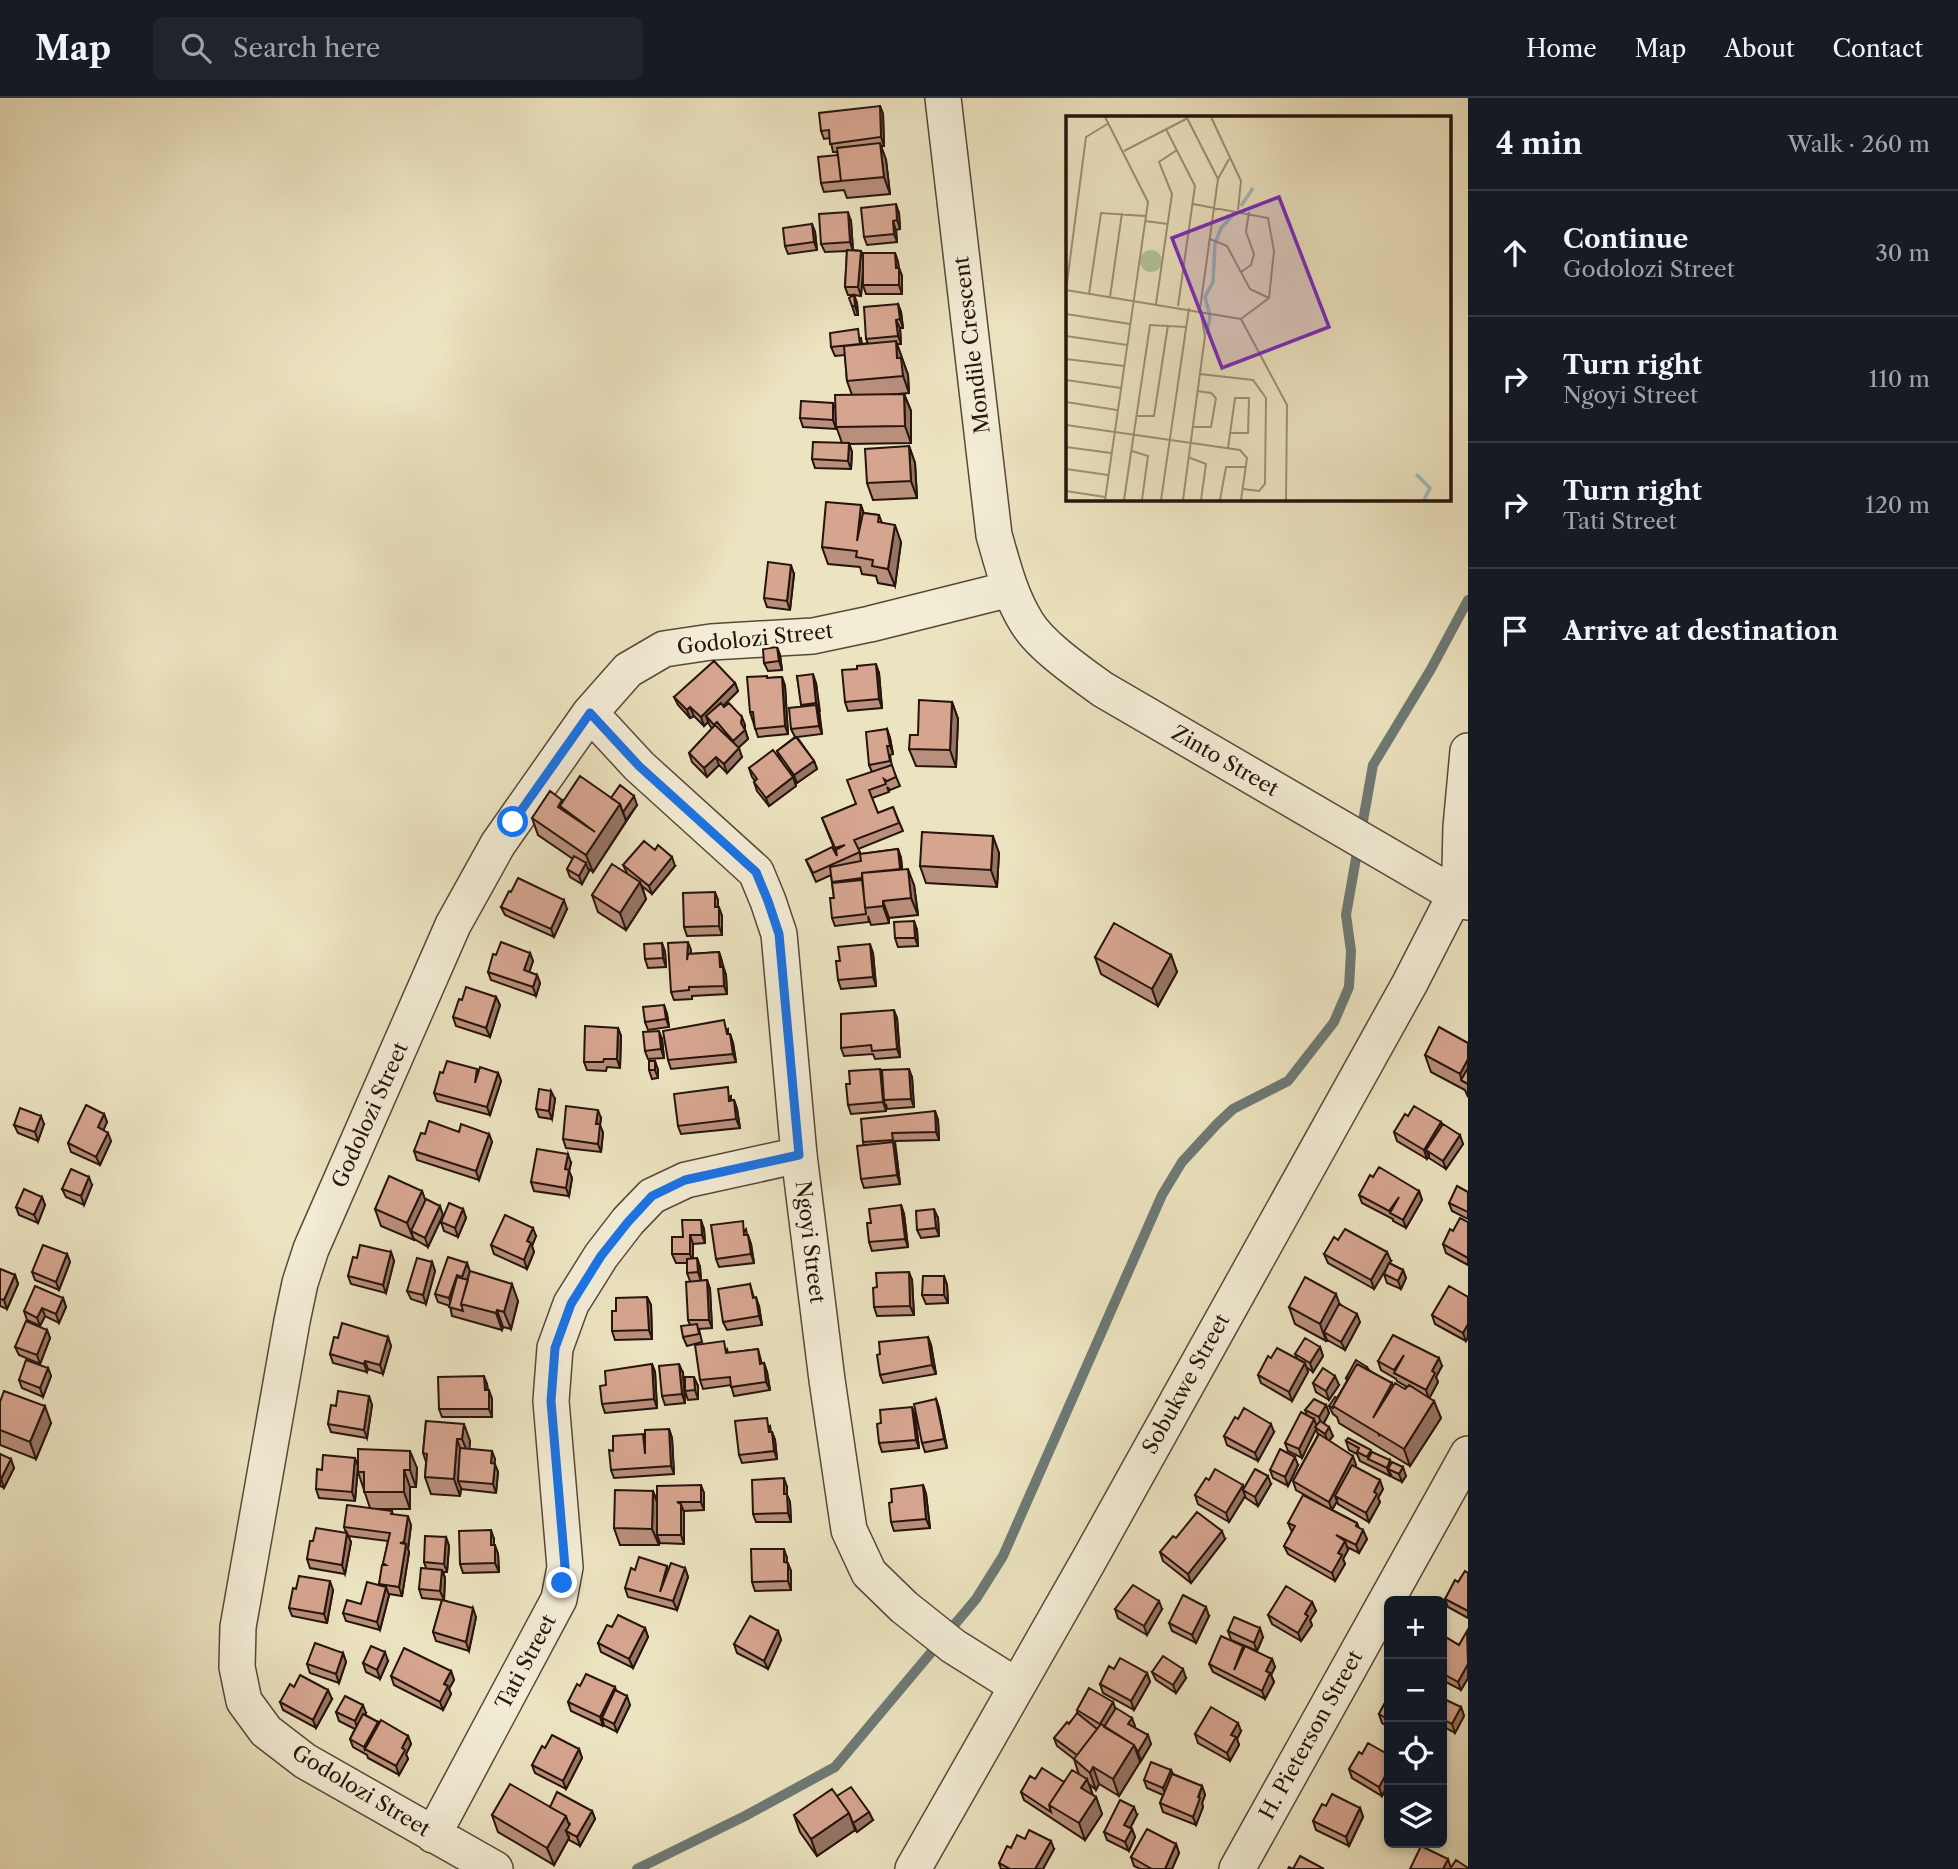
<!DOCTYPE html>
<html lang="en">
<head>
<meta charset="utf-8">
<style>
	body { margin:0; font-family:"Libre Caslon Text",serif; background:#20242c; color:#f1f3f6 }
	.controls { position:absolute; right:21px; bottom:21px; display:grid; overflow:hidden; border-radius:10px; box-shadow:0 4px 10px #0003 }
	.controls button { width:63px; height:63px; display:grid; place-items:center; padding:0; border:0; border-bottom:2px solid #363941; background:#171b24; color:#f1f3f6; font:35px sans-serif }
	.stop { position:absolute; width:21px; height:21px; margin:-16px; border:5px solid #1a73e8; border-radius:50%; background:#fff }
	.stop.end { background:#1a73e8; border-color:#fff; box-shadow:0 2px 7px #0008 }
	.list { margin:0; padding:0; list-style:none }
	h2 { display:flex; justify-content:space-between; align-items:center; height:91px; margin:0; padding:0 28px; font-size:30px }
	h2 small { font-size:23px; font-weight:400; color:#9ea1a6 }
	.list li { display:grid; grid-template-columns:46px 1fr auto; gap:21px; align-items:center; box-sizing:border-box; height:126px; padding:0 28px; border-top:2px solid #363941 }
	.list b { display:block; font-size:26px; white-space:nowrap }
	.list p { margin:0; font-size:23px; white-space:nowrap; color:#9ea1a6 }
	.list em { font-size:23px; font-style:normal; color:#9ea1a6 }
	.icon { flex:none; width:38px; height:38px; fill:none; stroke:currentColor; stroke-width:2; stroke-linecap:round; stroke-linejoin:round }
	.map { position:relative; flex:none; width:1468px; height:1771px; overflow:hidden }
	header { display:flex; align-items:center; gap:42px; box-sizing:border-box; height:98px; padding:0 35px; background:#171b24; border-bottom:2px solid #363941 }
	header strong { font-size:33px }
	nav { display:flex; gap:38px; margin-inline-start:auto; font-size:24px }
	.search { width:490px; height:63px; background:#20242c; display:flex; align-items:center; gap:18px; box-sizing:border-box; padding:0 24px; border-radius:10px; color:#9ea1a6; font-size:26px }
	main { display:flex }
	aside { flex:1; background:#171b24 }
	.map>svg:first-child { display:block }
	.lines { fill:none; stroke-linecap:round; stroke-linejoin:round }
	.stream { stroke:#6d7975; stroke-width:10 }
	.street-casing { stroke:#584839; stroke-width:38 }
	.street { stroke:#f3edd6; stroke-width:35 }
	.wall { fill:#b88e7c; stroke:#27140c; stroke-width:2 }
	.shaded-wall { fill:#967465; stroke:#27140c; stroke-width:2 }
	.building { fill:#d6a590; stroke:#27140c; stroke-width:2 }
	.route { stroke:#1a73e8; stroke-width:9 }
	.labels { text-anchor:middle; stroke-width:6; stroke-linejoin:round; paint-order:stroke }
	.street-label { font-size:21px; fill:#27140c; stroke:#f3edd6 }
	.inset-river { fill:none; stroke:#9cbcbb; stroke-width:3.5 }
	.inset-road { fill:none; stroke:#9d9078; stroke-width:2 }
	.view { fill:#7b2cbf; fill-opacity:0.15; stroke:#7b2cbf; stroke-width:3.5 }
	.inset-edge { fill:none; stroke:#27140c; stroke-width:3.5 }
</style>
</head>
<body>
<header>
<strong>Map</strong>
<div class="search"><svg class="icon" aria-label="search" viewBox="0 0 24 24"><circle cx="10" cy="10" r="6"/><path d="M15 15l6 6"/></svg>Search here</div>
<nav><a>Home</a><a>Map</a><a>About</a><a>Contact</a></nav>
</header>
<main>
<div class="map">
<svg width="1468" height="1771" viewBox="0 0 1468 1771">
	<rect width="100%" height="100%" fill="#ece3c0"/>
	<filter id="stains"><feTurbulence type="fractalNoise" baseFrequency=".00286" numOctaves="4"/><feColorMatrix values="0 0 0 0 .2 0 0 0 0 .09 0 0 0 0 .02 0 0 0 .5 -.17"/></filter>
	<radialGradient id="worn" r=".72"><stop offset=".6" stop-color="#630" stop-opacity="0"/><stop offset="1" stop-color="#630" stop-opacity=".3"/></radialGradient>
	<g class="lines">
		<path class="stream" d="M1361 734 1373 667 1431 571 1468 502
			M637 1771 745 1718 835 1669 976 1501 1003 1458 1162 1097 1182 1064 1217 1026 1233 1011 1288 983 1334 924 1349 889 1351 853 1346 817 1358 749"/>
		<g class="street-casing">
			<path id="street" d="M943 0 994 437C1003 468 1010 498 1027 525 1042 549 1079 574 1102 591L1468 804
				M590 615 639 668 756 774 768 803 779 836 799 1057 827 1282 849 1432 869 1475 904 1509 953 1548 1015 1587
				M433 1737 559 1501 565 1469 551 1303 555 1250 571 1206 601 1158 628 1123 652 1098 686 1082 799 1057
				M495 1771 305 1663 266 1633 244 1603 237 1569 238 1529 292 1223 300 1185 311 1151 453 827 498 746 590 615 628 572 664 551 711 544 813 538 870 526 1010 491
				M913 1771 1089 1462 1410 885 1455 797 1460 770 1461 729 1468 653
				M1237 1771 1468 1356"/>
		</g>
		<use href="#street" class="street"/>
	</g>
	<path class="wall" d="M880 8 883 16 884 48H881L886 62 890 96 847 100 844 92 824 94 821 85 838 57 837 54H833L830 40 824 41 821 33Z
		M899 115 900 131 896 132 897 144 867 147 864 139Z
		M851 123 853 152 861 153 863 160 895 155 898 164 899 170 902 178V196H866L863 187V169L861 198 854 197 857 205 858 217H855L852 208 853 197H848L845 189 847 153 825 154 821 146Z
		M812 126 815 134 817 152 788 156 785 148Z
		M898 206 901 214 903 230H900L901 246H897L908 277 909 295 886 297 904 296 911 313V345L849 346 852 354 851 371 815 370 812 361 842 345 836 328V331L803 329 800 320 836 311 852 297 847 283 845 257 835 258 831 249 861 240 862 246 868 245 866 241Z
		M909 348 915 365 917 400 873 402 867 385Z
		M864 415 879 417 882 425 901 444 895 488 878 485 876 478 862 476 860 469 828 466 822 449Z
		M794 476 790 512 767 509 764 500Z
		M777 549 780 557 782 572 768 573 764 565Z
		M879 575 882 610 848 613 845 604Z
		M797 578 816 585 822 636 797 639 814 663 817 671 797 685 793 680 796 688 769 708 757 693 754 684 755 683 752 679 749 670 780 661 777 653 795 639 791 631 802 609Z
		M782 579 785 588 788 636 758 639 750 614 768 580Z
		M735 585 738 593 723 608 745 627V631L748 641 738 650 742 659 727 675 719 667 707 679 692 664 689 655 712 631 708 624 704 628 694 618 690 620 678 607 674 599Z
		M952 604 958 621 956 669 916 668 909 651 918 637Z
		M887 631 890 640 893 656 890 657 892 669 900 688 890 692 887 689 889 694 872 700 878 715 893 709 903 733 858 751 860 756 898 751 901 760 902 771 914 787 918 817 889 820V825L871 827 868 818 869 824 835 828 832 820 834 800 831 777 816 784 806 762 836 755 822 720 856 706 872 674 869 667Z
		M611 700 637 707 593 774 589 771V773L582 786 570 779 567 771 573 761 538 737 532 720 562 702 563 704Z
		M999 755 997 789 926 785 920 768Z
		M623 767 675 768 652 796 642 788 646 801 626 832 598 814 592 797 627 775Z
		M718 802V809L722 818V837L687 838 684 829Z
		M501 809 567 811 554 839 505 817Z
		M914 823 917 832 918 848 898 849 895 840Z
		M662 845 665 854 666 869 648 870 645 861Z
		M691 852V856L719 854 726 877 727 896 692 898V901L674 902 671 894Z
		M530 855 533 863 529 874 537 877 540 885 536 898 491 882 488 874 496 857Z
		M873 855 876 888 841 891 838 882 840 863Z
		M1171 857 1177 874 1158 908 1101 876 1095 859Z
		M496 899 500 907 490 939 456 928 453 919 462 902Z
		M664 907 667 916 669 929 648 932 645 924Z
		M897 920 900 959 875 961 873 956 844 958 841 950Z
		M618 930 621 938 620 970 607 969 606 973 587 972 584 964Z
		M728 931V936H730L733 945 736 964 671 971 668 962Z
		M662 941 664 960 648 961 645 953Z
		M1468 945V999L1465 992 1431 974 1425 957Z
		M655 963 658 972V980L652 981 649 972Z
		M477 971 478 974 498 975 501 983 490 1017 437 1003 434 995 443 975Z
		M880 971 883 978 912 979 914 1009 887 1011 886 1006V1013L851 1016 848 1007 850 986Z
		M731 998V1002H734L737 1011 740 1030 681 1036 678 1028Z
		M555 1001 552 1021 539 1019 536 1011Z
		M935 1013 938 1022 939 1042 895 1043 900 1086 864 1090 861 1081 864 1048 863 1044Z
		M104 1016 107 1024 103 1032 111 1043 100 1067 71 1054 68 1045Z
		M1408 1018 1441 1024 1442 1027 1463 1046 1446 1071 1429 1060V1058L1427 1061 1397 1043 1394 1034Z
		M601 1020 600 1027 603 1035 601 1054 566 1050 563 1041Z
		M44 1026 38 1043 18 1035 14 1027Z
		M459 1034 489 1036 492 1044 479 1082 417 1062 414 1053 425 1036Z
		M571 1065 569 1073 572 1080 569 1098 534 1093 531 1084Z
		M1373 1079 1419 1093 1422 1102 1406 1130 1393 1123V1121L1362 1105 1359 1097Z
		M92 1087 84 1107 66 1099 62 1091Z
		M422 1093 425 1103 443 1117 428 1149 414 1141V1142L381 1128 375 1111Z
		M1468 1094V1121L1452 1113 1449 1105Z
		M42 1099 45 1107 38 1125 19 1117 16 1109Z
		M901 1107 904 1116 908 1149 872 1153 869 1144 871 1125Z
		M463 1111 466 1120 458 1139 444 1133 441 1124Z
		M938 1120 939 1138 921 1140 917 1132Z
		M1468 1124V1167L1446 1155 1443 1146 1453 1133Z
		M704 1131 705 1145 693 1146V1161L697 1160 700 1169 701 1183 707 1182 710 1191 712 1230 699 1231 702 1244 687 1248 683 1239 690 1227 688 1222 690 1183 687 1175V1165H676L672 1156 683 1139Z
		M746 1131 747 1137 751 1146 754 1165 719 1169 716 1161Z
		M536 1138 532 1148 534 1154 527 1171 494 1156 491 1147Z
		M391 1154 394 1163 386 1195 351 1186 348 1178 357 1160Z
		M67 1156 70 1164 59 1192 35 1182 32 1174Z
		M1324 1156 1391 1163 1389 1165 1403 1172 1406 1180 1401 1191 1387 1185 1384 1176 1389 1165 1374 1191 1328 1165Z
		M432 1164 435 1173 426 1206 411 1201 407 1193Z
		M467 1165 470 1174 467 1182 518 1203 511 1231 503 1229 502 1232 452 1218 450 1208 438 1204 435 1196Z
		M0 1171 15 1177 18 1186 7 1211 0 1208Z
		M944 1178 947 1187 948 1205 926 1206 922 1197Z
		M912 1182 914 1217 877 1218 874 1209Z
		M750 1186 754 1200 759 1208 762 1227 727 1232 723 1224Z
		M647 1199 651 1207 652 1241 615 1242 612 1233 616 1213Z
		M1468 1199V1239L1466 1243 1435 1226 1432 1217Z
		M63 1200 66 1209 59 1225 45 1218 40 1228 27 1222 24 1213Z
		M1340 1206 1360 1224 1345 1252 1327 1242 1326 1243 1295 1226 1289 1209Z
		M47 1232 50 1240 40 1266 19 1257 15 1249Z
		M388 1239 391 1248 383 1276 368 1271 367 1274 333 1265 330 1256 338 1240Z
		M928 1239 931 1247 936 1276 883 1285 880 1277Z
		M1320 1249 1323 1258 1313 1274 1306 1269 1308 1274 1292 1303 1261 1285 1258 1277 1271 1260 1297 1261 1295 1256Z
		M727 1251 728 1255 758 1251 762 1266 764 1265 767 1274 770 1292 734 1298 731 1287 703 1291 700 1282Z
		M1378 1263 1442 1268 1436 1279 1438 1284 1429 1300 1441 1320 1410 1368 1339 1325 1337 1319 1333 1316 1329 1308 1337 1300 1347 1283 1346 1280 1367 1269 1369 1272 1393 1289 1405 1291 1407 1289 1397 1283 1396 1281 1381 1272Z
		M652 1266 655 1274 657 1310 605 1315 602 1306 606 1287Z
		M48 1270 51 1278 43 1299 22 1290 19 1282Z
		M683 1275 685 1305 665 1307 662 1298Z
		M1313 1285 1339 1287 1329 1302 1316 1294Z
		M487 1286 488 1292 492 1301V1319H442L439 1311Z
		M698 1288V1301L688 1302 685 1293Z
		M369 1298 372 1307 367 1340 331 1334 328 1326 336 1308Z
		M936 1301 939 1310 947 1350 925 1354 922 1345Z
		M0 1304 51 1325 36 1361 0 1347Z
		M1326 1307 1329 1315 1324 1325 1333 1338 1329 1343 1356 1367 1355 1369 1383 1391 1378 1400 1380 1404 1369 1424 1338 1406 1337 1403 1332 1412 1357 1425 1359 1430 1367 1441 1359 1455 1347 1449 1348 1452 1343 1461 1345 1466 1335 1483 1288 1456 1284 1448 1292 1434 1288 1425 1319 1405 1296 1392 1293 1383 1318 1337 1316 1331 1302 1360 1288 1353 1285 1345 1307 1317 1305 1312Z
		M915 1317 919 1350 882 1354 879 1345 881 1325Z
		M426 1323 470 1343 469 1351 495 1361 494 1366 498 1374 496 1395 461 1391V1390L460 1398 431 1396 425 1379 426 1364 423 1355Z
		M770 1328 771 1334H772L775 1342 777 1361 742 1365 739 1357Z
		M669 1331 672 1340 674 1376 614 1380 611 1372 613 1353 645 1342Z
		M1274 1334 1258 1363 1227 1347 1224 1338Z
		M1346 1343 1372 1354 1391 1365 1406 1378 1402 1384 1392 1379 1391 1377 1390 1378 1360 1363 1357 1356 1349 1352Z
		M0 1356 14 1370 4 1390 0 1388Z
		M1298 1367 1288 1388 1273 1380 1270 1372Z
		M358 1368 355 1403 319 1400 316 1391Z
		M417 1370 416 1389H410V1411H371L392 1413 393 1417 411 1427 408 1451 409 1454 402 1498 389 1496V1497L380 1532 346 1523 343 1515 361 1506 379 1487 388 1443 348 1438 351 1444 345 1476 310 1470 307 1461 313 1443 346 1435 344 1429 370 1410 358 1374Z
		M1271 1386 1258 1408 1246 1400 1245 1398 1229 1424 1198 1406 1195 1397Z
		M923 1387 926 1396 930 1430 894 1433 891 1424 892 1404Z
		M787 1389V1397L790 1404 791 1424H756L753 1416Z
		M653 1393 657 1403 704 1395V1412L684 1413V1446L660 1445 659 1442V1447H620L614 1430Z
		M446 1439 449 1448 447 1474H443L445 1480 444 1502 476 1519 469 1553 436 1543 433 1534 442 1502 422 1500 419 1491 426 1470 424 1464Z
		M494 1441V1447L498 1456 499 1474 463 1475 460 1466Z
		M1225 1441 1191 1485 1163 1463 1160 1454Z
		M787 1460V1465L791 1473V1492L755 1493 752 1484Z
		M667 1468 668 1471 685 1470 688 1479 677 1512 628 1499 625 1490Z
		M1468 1475V1520L1448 1509 1445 1501 1458 1484Z
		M296 1491 333 1492 327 1525 292 1518 289 1510Z
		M1312 1504 1316 1513 1310 1522 1312 1527 1301 1543 1272 1526 1268 1517Z
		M1115 1511H1162L1147 1537 1118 1520Z
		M1209 1518 1196 1545 1172 1533 1169 1525Z
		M645 1530 648 1539 633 1570 601 1554 598 1545Z
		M778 1533 781 1542 768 1571 737 1555 734 1546Z
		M1228 1533 1263 1539 1257 1553 1231 1542Z
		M1468 1533V1580L1461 1592 1442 1582V1537L1459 1547Z
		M1244 1551 1272 1561 1275 1569 1271 1577 1274 1584 1265 1601 1213 1574 1209 1566Z
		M343 1555 346 1564 339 1585 310 1575 307 1566Z
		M388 1563 380 1581 366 1574 363 1565Z
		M451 1573 454 1582 449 1591 451 1596 443 1612 394 1587 391 1578Z
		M1152 1574 1186 1580 1176 1595 1156 1582Z
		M1147 1575 1150 1584 1134 1612 1103 1595 1100 1586Z
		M580 1588 616 1593 630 1607 617 1634 605 1628 604 1627 603 1628 571 1613 568 1604Z
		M1389 1598V1629L1382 1625 1379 1616Z
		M332 1601 316 1630 283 1612 280 1604Z
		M1113 1604 1115 1610 1135 1628V1630L1151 1646 1141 1663 1140 1662V1664L1119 1698 1099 1686 1096 1692 1089 1686 1093 1697 1096 1699 1102 1716 1085 1742 1024 1702 1021 1694 1035 1681 1064 1684 1079 1677 1074 1661 1057 1648 1054 1640 1078 1616 1077 1612Z
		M1442 1605 1461 1609 1464 1618 1455 1635 1442 1628Z
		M336 1614 366 1615 365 1617 378 1624 379 1626 408 1638 411 1646 406 1656 408 1661 399 1677 368 1660 367 1657 353 1649 350 1641 355 1631 339 1623Z
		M1241 1633 1237 1641 1239 1647 1230 1663 1198 1645 1195 1636Z
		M579 1651 582 1660 566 1691 535 1675 532 1667Z
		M1362 1656 1389 1657V1685L1382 1698 1352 1680 1349 1671Z
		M1171 1672 1173 1676 1202 1688 1205 1697 1202 1705 1203 1709 1196 1727 1163 1714 1160 1705 1163 1697 1147 1690 1144 1682Z
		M837 1698 873 1722 857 1734 855 1732 817 1758 800 1734 794 1717Z
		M1326 1708 1360 1710 1363 1719 1349 1748 1316 1732 1313 1723Z
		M550 1709 592 1713 595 1721 580 1748 569 1742V1740L554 1767 498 1734 492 1717Z
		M1137 1717 1130 1730 1132 1731 1135 1739 1129 1753 1107 1742 1104 1734Z
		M1176 1746 1179 1755 1172 1771H1140L1134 1768 1131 1759Z
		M1011 1750 1054 1751 1043 1771H1001L999 1765Z"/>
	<path class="shaded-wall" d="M880 8 883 16 884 48 881 39Z
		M880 45 886 62 890 96 884 79Z
		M896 106 899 115 900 131 897 122Z
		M848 114 851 123 853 153 850 144Z
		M893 123 896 132 897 144 894 136Z
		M812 126 815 134 817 152 814 144Z
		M861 153 864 161 861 198 858 189Z
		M895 155 898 164 899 178 896 170Z
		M899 170 902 178V196L899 187Z
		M854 197 857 205 858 217 855 208Z
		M898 206 901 214 903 230 900 221Z
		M896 222 900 230 901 246 898 238Z
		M896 243 908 277 909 295 897 260Z
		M904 296 911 313V345L905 328Z
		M833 305 837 313 836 331 833 322Z
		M849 345 852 354 851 371 848 363Z
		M909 348 915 365 917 400 911 383Z
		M861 407 867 424 857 443Z
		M895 427 901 444 895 488 888 471Z
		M791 467 794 476 790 512 787 503Z
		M777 549 780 557 782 572 779 563Z
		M876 566 879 575 882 610 879 601Z
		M813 576 816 585 820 614 816 605Z
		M782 579 785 588 788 636 785 628Z
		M735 585 738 593 709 622 706 618 708 624 704 628 701 619Z
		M952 604 958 621 956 669 950 652Z
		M816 607 819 615 822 636 819 628Z
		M690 609 694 618 690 620 687 612Z
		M742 619 745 627V633V632L748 641 736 652 733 643 741 625Z
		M887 631 890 640 893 656 890 648Z
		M739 650 742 659 727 675 724 666Z
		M716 659 719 667 707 679 704 670Z
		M814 663 817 671 797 685 794 677Z
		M793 679 796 688 769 708 766 700Z
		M634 698 637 707 626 722 623 714Z
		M620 706 626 723 593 774 586 757Z
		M993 738 999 755 997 789 991 772Z
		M898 751 901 760 904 787 901 779Z
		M672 759 675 768 652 796 649 788Z
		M586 765 589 773 582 786 579 778Z
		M908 771 914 787 918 817 911 800Z
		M640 784 646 801 626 832 620 815Z
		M715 794 718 802V818L715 809Z
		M564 802 567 811 554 839 551 831Z
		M883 803 889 820V825L883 808Z
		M719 809 722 818V837L719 828Z
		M914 823 917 832 918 848 915 840Z
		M688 844 691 852 690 870 687 862Z
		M662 845 665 854 666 869 663 860Z
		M870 846 873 855 876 888 873 879Z
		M719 854 722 863 723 877 720 869Z
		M530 855 533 863 527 881 524 872Z
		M1171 857 1177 874 1158 908 1152 891Z
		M723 869 726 877 727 896 724 888Z
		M537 877 540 885 536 898 533 889Z
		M496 899 500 907 490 939 486 930Z
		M664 907 667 916 669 929 666 921Z
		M894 912 897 920 900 959 897 951Z
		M618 930 621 938 620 970 617 961Z
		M659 933 662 941 664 960 661 951Z
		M730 936 733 945 736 964 733 956Z
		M1468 961V986L1462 983 1460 976Z
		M655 963 658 972V980L655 972Z
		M880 971 883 979 884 1002 886 1013 883 1004Z
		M909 971 912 979 914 1009 911 1001Z
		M498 975 501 983 490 1017 487 1009Z
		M551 993 555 1001 552 1021 549 1013Z
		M734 1002 737 1011 740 1030 736 1021Z
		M598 1012 601 1020 600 1027 603 1035 601 1054 598 1046 596 1026Z
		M935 1013 938 1022 939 1042 936 1034Z
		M104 1016 107 1024 101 1038 98 1029Z
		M41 1018 44 1026 38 1043 35 1034Z
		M1441 1024 1444 1032 1426 1052 1429 1058 1427 1061 1424 1052Z
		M108 1035 111 1043 100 1067 96 1059Z
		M489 1036 492 1044 479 1082 476 1073Z
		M1460 1037 1463 1046 1446 1071 1443 1063Z
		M893 1044 896 1053 900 1086 897 1077Z
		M568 1056 571 1065 569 1073 572 1080 569 1098 566 1090 565 1071Z
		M89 1079 92 1087 84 1107 81 1098Z
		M422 1093 428 1109 411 1133 414 1142 407 1125Z
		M1419 1093 1422 1102 1406 1130 1403 1122Z
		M42 1099 45 1107 38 1125 34 1117Z
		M901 1107 904 1116 908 1149 905 1141Z
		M440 1108 443 1117 428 1149 425 1140Z
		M463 1111 466 1120 458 1139 455 1130Z
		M934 1111 938 1120 939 1138 936 1130Z
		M701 1122 704 1131 705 1145 702 1137Z
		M533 1130 536 1138 532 1148 534 1154 527 1171 524 1162 527 1143Z
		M690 1137 693 1146V1165L690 1156Z
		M748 1137 751 1146 754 1165 751 1156Z
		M391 1154 394 1163 386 1195 383 1187Z
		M1387 1154 1391 1163 1374 1191 1371 1182Z
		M67 1156 70 1164 59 1192 56 1184Z
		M697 1160 700 1169 701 1183 698 1174Z
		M432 1164 435 1173 426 1206 423 1197Z
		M467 1165 470 1174 465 1187 462 1179Z
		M1403 1172 1406 1180 1401 1191 1398 1183Z
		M909 1174 912 1182 914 1217 910 1208Z
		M15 1177 18 1186 7 1211 4 1202Z
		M457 1177 460 1186 452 1209 449 1200Z
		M944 1178 947 1187 948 1205 944 1197Z
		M707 1182 710 1191 712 1230 709 1222Z
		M512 1186 518 1203 511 1231 504 1214Z
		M1336 1196 1342 1213 1324 1234 1327 1242 1326 1243 1320 1226Z
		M647 1199 651 1207 652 1241 649 1232Z
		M756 1199 759 1208 762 1227 759 1218Z
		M63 1200 66 1209 59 1225 56 1216Z
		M42 1210 45 1218 40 1228 37 1220Z
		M497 1212 503 1229 502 1232 496 1215Z
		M1357 1216 1360 1224 1345 1252 1341 1244Z
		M1468 1226V1239L1466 1243 1463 1235Z
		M47 1232 50 1240 40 1266 37 1257Z
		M388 1239 391 1248 383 1276 380 1267Z
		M928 1239 931 1247 936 1276 932 1267Z
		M1320 1249 1323 1258 1313 1274 1310 1265Z
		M1439 1260 1442 1268 1436 1279 1438 1284 1429 1301 1426 1292 1432 1273Z
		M365 1263 368 1271 367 1274 364 1266Z
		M764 1265 767 1274 770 1292 766 1284Z
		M1305 1265 1308 1274 1292 1303 1289 1294Z
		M652 1266 655 1274 657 1310 654 1301Z
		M679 1266 683 1275 685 1305 682 1296Z
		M48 1270 51 1278 43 1299 40 1290Z
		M484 1278 487 1286 488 1301 485 1292Z
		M1335 1278 1339 1287 1329 1302 1326 1293Z
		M694 1279 698 1288V1301L695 1292Z
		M1392 1285 1398 1302 1379 1337 1373 1320Z
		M489 1292 492 1301V1319L489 1311Z
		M369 1298 372 1307 367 1340 364 1332Z
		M936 1301 939 1310 947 1350 944 1341Z
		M1434 1303 1441 1320 1410 1368 1404 1351Z
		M1326 1307 1329 1315 1322 1328 1319 1319Z
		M45 1308 51 1325 36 1361 30 1344Z
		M912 1309 915 1317 919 1350 916 1342Z
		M1314 1321 1317 1329 1302 1360 1299 1351Z
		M464 1326 470 1343 469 1358 462 1341Z
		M1271 1326 1274 1334 1258 1363 1255 1355Z
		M1329 1329 1333 1338 1328 1344 1325 1336Z
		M669 1331 672 1340 674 1376 671 1368Z
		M772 1334 775 1342 777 1361 774 1353Z
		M457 1341 463 1358 458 1383 461 1390 460 1398 454 1381Z
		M410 1353 417 1370 416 1389 410 1372Z
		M492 1353 495 1361 494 1374 491 1365Z
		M1353 1358 1356 1367 1338 1400 1335 1398 1337 1403 1332 1412 1329 1404Z
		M1295 1359 1298 1367 1288 1388 1285 1379Z
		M355 1360 358 1368 355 1403 352 1394Z
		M11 1361 14 1370 4 1390 1 1381Z
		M1390 1362 1393 1371H1388L1391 1377 1390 1378 1387 1370Z
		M495 1366 498 1374 496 1395 493 1386Z
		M1403 1369 1406 1378 1402 1384 1399 1376Z
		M404 1372 410 1389V1411L404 1394Z
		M1268 1378 1271 1386 1258 1408 1255 1399Z
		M784 1380 787 1389V1397L790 1404 791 1424 788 1415 784 1396Z
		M1380 1382 1383 1391 1378 1400 1380 1404 1369 1424 1366 1415 1374 1394Z
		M701 1387 704 1395V1412L701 1404Z
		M923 1387 926 1396 930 1430 926 1421Z
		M1243 1387 1245 1393 1243 1392 1245 1398 1229 1424 1226 1415Z
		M653 1393 659 1410 657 1437 659 1442V1447L652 1431Z
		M681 1406 684 1414V1446L681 1437Z
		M408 1418 411 1427 408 1451 409 1454 402 1498 399 1489 406 1447 404 1444Z
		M491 1432 494 1441V1456L491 1447Z
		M1363 1432 1367 1441 1359 1455 1356 1447Z
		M1222 1433 1225 1441 1191 1485 1188 1476Z
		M347 1435 351 1444 345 1476 342 1467Z
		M446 1439 449 1448 447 1474 444 1466Z
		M1345 1443 1348 1452 1343 1461 1345 1466 1335 1483 1332 1475 1338 1455Z
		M495 1447 498 1456 499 1474 495 1465Z
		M784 1451 787 1460V1473L784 1464Z
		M788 1465 791 1473V1492L788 1483Z
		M685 1470 688 1479 677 1512 673 1503Z
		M442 1472 445 1480 444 1502 440 1493Z
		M330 1483 333 1492 327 1525 324 1516Z
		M386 1489 389 1497 380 1532 377 1524Z
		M1159 1503 1162 1511 1147 1537 1144 1528Z
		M1312 1504 1316 1513 1310 1522 1312 1527 1301 1543 1298 1535 1305 1516Z
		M1206 1509 1209 1518 1196 1545 1192 1537Z
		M473 1510 476 1519 469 1553 466 1544Z
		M645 1530 648 1539 633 1570 629 1561Z
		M1260 1530 1263 1539 1257 1553 1254 1545Z
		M778 1533 781 1542 768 1571 764 1563Z
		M385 1554 388 1563 380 1581 377 1572Z
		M343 1555 346 1564 339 1585 336 1576Z
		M1272 1561 1275 1569 1271 1577 1274 1584 1265 1601 1262 1593 1266 1573Z
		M1468 1566V1580L1461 1592 1458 1584Z
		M1183 1571 1186 1580 1176 1595 1173 1587Z
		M451 1573 454 1582 449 1591 451 1596 443 1612 440 1604 444 1586Z
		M1147 1575 1150 1584 1134 1612 1131 1603Z
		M615 1589 618 1598 602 1620 604 1627 603 1628 600 1619Z
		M328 1592 332 1601 316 1630 313 1622Z
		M627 1598 630 1607 617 1634 614 1626Z
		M1113 1604 1116 1613 1103 1634 1100 1626Z
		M363 1607 366 1615 358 1632 355 1623Z
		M1461 1609 1464 1618 1455 1635 1452 1626Z
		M1132 1620 1135 1628 1131 1635 1128 1626Z
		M378 1624 381 1632 365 1652 364 1649Z
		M1238 1625 1241 1633 1237 1641 1239 1647 1230 1663 1227 1655 1231 1637Z
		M1148 1637 1151 1646 1141 1663 1138 1654Z
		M408 1638 411 1646 406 1656 408 1661 399 1677 396 1668 402 1650Z
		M1134 1647 1140 1664 1119 1698 1113 1681Z
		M579 1651 582 1660 566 1691 563 1683Z
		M1093 1669 1099 1686 1096 1692 1090 1675Z
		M1389 1671V1685L1382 1698 1379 1689Z
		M1171 1672 1174 1680 1166 1698 1163 1690Z
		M1087 1681 1093 1698 1081 1690Z
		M1202 1688 1205 1697 1202 1705 1203 1709 1196 1727 1193 1719Z
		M1096 1699 1102 1716 1085 1742 1079 1725Z
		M1134 1709 1137 1717 1127 1736 1124 1727Z
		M1360 1710 1363 1719 1349 1748 1346 1739Z
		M592 1713 595 1721 580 1748 577 1739Z
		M869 1714 873 1722 857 1734 853 1725Z
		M849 1715 855 1732 817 1758 811 1741Z
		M566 1718 572 1735 566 1733 569 1740 554 1767 547 1750Z
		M1132 1731 1135 1739 1129 1753 1125 1744Z
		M1051 1743 1054 1751 1043 1771H1035Z
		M1176 1746 1179 1755 1172 1771H1165Z
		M1448 1761 1451 1770 1450 1771H1443Z"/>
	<path class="building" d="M880 8 881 39 830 46 829 32 821 33 819 15Z
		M880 45 884 79 841 83 837 50Z
		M838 57 841 83 821 85 818 59Z
		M896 106 897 122 893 123 894 136 864 139 861 110Z
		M848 114 850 144 821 146 819 116Z
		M812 126 814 144 785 148 783 130Z
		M847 152 861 153 858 189H845Z
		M863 155H895L896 170H899V187H863Z
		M854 197 855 208H852L849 200Z
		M898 206 900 221 896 222 898 238 866 241 864 209Z
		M858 231 860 246 831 249 830 235Z
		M896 243 897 260H901L903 278 847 283 844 248Z
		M904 296 905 328 836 329 835 297Z
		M801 303 833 305V322L800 320Z
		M813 344 849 345 848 363 812 361Z
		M909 348 911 383 867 385 865 351Z
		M826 404 861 407 857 443 863 415 879 417 878 424 895 427 888 471 872 468 873 462 856 459 857 453 822 449Z
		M768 464 791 467 787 503 764 500Z
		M777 549 779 563 764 565 763 551Z
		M714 563 735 585 701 619 690 609 687 612 674 599Z
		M876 566 879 601 845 604 842 572 857 571V568Z
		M813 576 816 605 801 607 797 578Z
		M767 578V580L782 579 785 628 755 631 753 614H750L747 579Z
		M919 602 952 604 950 652 909 651 910 637H918Z
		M721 605 724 609 729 605 742 619 741 625 745 632 733 643 717 624 714 627 706 618Z
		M816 607 819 628 791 631 789 610Z
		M715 627 739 650 724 666 716 659 704 670 689 655Z
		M887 631 890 648H887L890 663 869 667 866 634Z
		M796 639 814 663 794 677 777 653Z
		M773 652 793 679 766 700 754 684 757 681 749 670Z
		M892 667 896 679 887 683 884 681 886 686 869 692 878 715 893 709 899 725 854 742 860 754 813 775 806 762 832 749 837 758 836 752 845 747 835 750 822 720 856 706 847 682Z
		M580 678 620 706 586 757 532 720 550 693 562 702 558 709 595 734 560 708Z
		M620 687 634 698 623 714 620 706 611 700Z
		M922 734 993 738 991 772 920 768Z
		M644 743 655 752 658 747 672 759 649 788 623 767Z
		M898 751 900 771 862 775V780L832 784 830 769 861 763 860 756Z
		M574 758 586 765 579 778 567 771Z
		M612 766 640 784 620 815 592 797Z
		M908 771 911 800 883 803V808L865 810 862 775Z
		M518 780 564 802 551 831 501 809 509 793 511 794Z
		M862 782 866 816 832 820 830 800H834L832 785Z
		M715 794V809H719V828L684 829 683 795Z
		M914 823 915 840H895L894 824Z
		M1114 825 1171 857 1152 891 1095 859Z
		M501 844 530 855 524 872 537 877 533 889 488 874 493 856 496 857Z
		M688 844 687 862 688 856 719 854 720 869H723L724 888 689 889V892L671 894 668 845Z
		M662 845 663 860 645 861 644 846Z
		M870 846 873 879 838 882 836 863H840L838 849Z
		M466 889 496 899 486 930 453 919 459 901 462 902Z
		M664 907 666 921 645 924 643 909Z
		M894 912 897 951 872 953 871 947 841 950V916Z
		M724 922 727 936H730L733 956 668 962 663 933Z
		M585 928 618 930 617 961H604L603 964H584Z
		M1439 929 1468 945V961L1460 976 1425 957Z
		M659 933 661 951 645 953 643 934Z
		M447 963 477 971 475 985 480 969 498 975 487 1009 434 995 440 974 443 975Z
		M649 963H655V972H649Z
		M1468 970V986L1461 982Z
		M880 971 883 1004 848 1007 846 986H850L849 973Z
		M909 971 911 1001 884 1002 882 972Z
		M728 989 729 1003 734 1002 736 1021 678 1028 674 996Z
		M539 991 551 993 549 1013 536 1011Z
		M86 1007 104 1016 98 1029 108 1035 96 1059 68 1045Z
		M566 1008 598 1012 596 1026H600L598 1046 563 1041Z
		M1414 1008 1441 1024 1424 1052 1394 1034 1405 1016 1408 1018Z
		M20 1010 41 1018 35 1034 14 1027Z
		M935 1013 936 1034 892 1035 893 1042 863 1044 861 1021Z
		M429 1023 459 1034 461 1026 489 1036 476 1073 414 1053 421 1035 425 1036Z
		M1443 1026 1460 1037 1443 1063 1426 1052Z
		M893 1044 897 1077 861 1081 857 1048Z
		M537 1051 568 1056 565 1071 569 1072 566 1090 531 1084Z
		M1379 1069 1419 1093 1403 1122 1390 1115 1399 1099 1389 1113 1359 1097 1370 1077 1373 1079Z
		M71 1071 89 1079 81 1098 62 1091Z
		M389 1078 422 1093 407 1125 375 1111Z
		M1457 1088 1468 1094V1114L1449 1105Z
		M24 1091 42 1099 34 1117 16 1109Z
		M426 1101 440 1108 425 1140 411 1133Z
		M449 1105 463 1111 455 1130 441 1124Z
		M901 1107 905 1141 869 1144 867 1125H871L869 1111Z
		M934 1111 936 1130 917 1132 916 1113Z
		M505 1117 533 1130 527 1143 531 1145 524 1162 491 1147Z
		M1460 1120 1468 1124V1160L1443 1146 1450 1131 1453 1133Z
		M682 1122H701L702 1137H690V1156H672V1139H683Z
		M743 1123 744 1137H748L751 1156 716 1161 711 1127Z
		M1345 1131 1387 1154 1371 1182 1324 1156 1334 1139 1338 1142Z
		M43 1147 67 1156 56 1184 32 1174Z
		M360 1147 391 1154 383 1187 348 1178 353 1159 357 1160Z
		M448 1159 467 1165 462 1179 457 1177 449 1200 435 1196Z
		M417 1160 432 1164 423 1197 407 1193Z
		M697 1160 698 1174 687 1175V1161Z
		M1389 1165 1403 1172 1398 1183 1384 1176Z
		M0 1171 15 1177 4 1202 0 1201Z
		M470 1173 512 1186 504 1214 497 1212 496 1215 461 1206Z
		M909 1174 910 1208 874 1209 873 1190 877 1189 876 1175Z
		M923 1178H944V1197H922Z
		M457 1179 468 1182 461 1206 463 1213 449 1209Z
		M1305 1179 1336 1196 1320 1226 1289 1209Z
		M707 1182 709 1222H688L686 1184Z
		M750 1186 753 1200 756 1199 759 1218 723 1224 718 1191Z
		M35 1188 63 1200 56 1216 42 1210 37 1220 24 1213Z
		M1449 1188 1468 1199V1226L1463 1235 1432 1217Z
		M647 1199 649 1232 612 1233V1213H616V1200Z
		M1339 1206 1357 1216 1341 1244 1324 1234Z
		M26 1223 47 1232 37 1257 15 1249Z
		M342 1225 388 1239 380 1267 365 1263 364 1266 330 1256 334 1239 338 1240Z
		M697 1226 699 1236 683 1239 681 1228Z
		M1393 1237 1439 1260 1432 1273 1435 1275 1426 1292 1394 1275 1404 1257 1394 1272 1378 1263Z
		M928 1239 932 1267 880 1277 877 1257 880 1256 879 1244Z
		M1305 1240 1320 1249 1310 1265 1295 1256Z
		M724 1243 726 1255 758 1251 760 1266 764 1265 766 1284 731 1289 730 1279 700 1282 695 1247Z
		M1277 1250 1305 1265 1289 1294 1258 1277 1268 1258 1271 1260Z
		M26 1262 48 1270 40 1290 19 1282Z
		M1356 1262 1367 1269 1366 1271 1357 1266 1348 1281 1346 1280Z
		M652 1266 654 1301 602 1306 600 1288 606 1287 605 1273Z
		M679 1266 682 1296 662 1298 659 1268Z
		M1357 1266 1392 1285 1373 1320 1395 1285 1405 1291 1409 1287 1434 1303 1404 1351 1333 1308Z
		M1323 1270 1335 1278 1326 1293 1313 1285Z
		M484 1278 485 1292H489V1311H439L438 1279Z
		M685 1279H694L695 1292 685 1293Z
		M4 1293 45 1308 30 1344 0 1332V1304Z
		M338 1293 369 1298 364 1332 328 1326 331 1307 336 1308Z
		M1335 1299 1337 1300 1333 1308V1310L1329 1308Z
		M936 1301 944 1341 922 1345 914 1306Z
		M1314 1301 1326 1307 1319 1319 1305 1312Z
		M912 1309 916 1342 879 1345 877 1326 881 1325 880 1312Z
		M1244 1310 1271 1326 1255 1355 1224 1338 1235 1319 1238 1321Z
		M1301 1314 1314 1321 1299 1351 1285 1345Z
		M767 1320 769 1334H772L774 1353 739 1357 735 1323Z
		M426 1323 464 1326 462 1341H457L454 1381 425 1379 427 1356 423 1355Z
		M1320 1323 1329 1329 1325 1336 1315 1329Z
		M669 1331 671 1368 611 1372 609 1352 613 1353V1338L643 1336 645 1356V1332Z
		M1319 1336 1353 1358 1329 1404 1293 1383Z
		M1348 1340 1371 1352 1367 1359 1357 1354 1359 1350 1346 1343Z
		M460 1350 492 1353 491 1365 495 1366 493 1386 458 1383Z
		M358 1351 410 1353V1372H404V1394H364V1374H358Z
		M1280 1351 1295 1359 1285 1379 1270 1372Z
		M1372 1354 1390 1362 1387 1370 1368 1361Z
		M0 1356 11 1361 1 1381H0Z
		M323 1357 355 1360 352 1394 316 1391 317 1371 322 1372Z
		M1392 1364 1403 1369 1399 1376 1388 1371Z
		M1352 1367 1380 1382 1374 1394 1377 1396 1366 1415 1335 1398Z
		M1215 1371 1243 1387 1226 1415 1195 1397 1206 1380 1209 1382Z
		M1255 1371 1268 1378 1255 1399 1243 1392Z
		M784 1380V1396H787L788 1415 753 1416 752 1382Z
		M701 1387V1404H677L681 1406V1437H657V1388Z
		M923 1387 926 1421 891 1424 889 1405 892 1404 891 1391Z
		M615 1392 653 1393 652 1431 614 1430Z
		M1303 1397 1357 1425 1356 1428 1363 1432 1356 1447 1336 1437 1345 1443 1338 1455 1342 1457 1332 1475 1284 1448 1295 1428 1288 1425Z
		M347 1407 392 1413 391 1416 408 1418 404 1444 400 1445 406 1446 399 1489 379 1486 382 1467H386L383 1465 390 1435 344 1429Z
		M1197 1414 1222 1433 1188 1476 1160 1454 1173 1438 1176 1440Z
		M316 1430 347 1435 342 1467 307 1461 310 1443H313Z
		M491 1432V1447H495V1465L460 1466 459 1433Z
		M425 1438 446 1439 444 1466 424 1464Z
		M751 1451H784V1464L788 1465V1483L752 1484Z
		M639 1459 667 1468 660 1494 671 1465 685 1470 673 1503 625 1490 631 1470 635 1472Z
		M421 1470 442 1472 440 1493 419 1491Z
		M1465 1473 1468 1475V1513L1445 1501 1455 1482 1458 1484Z
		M299 1478 330 1483 324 1516 289 1510 293 1490 296 1491Z
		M367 1484 386 1489 377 1524 343 1515 347 1502 361 1506Z
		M1133 1487 1159 1503 1144 1528 1115 1511Z
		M1286 1488 1312 1504 1305 1516 1308 1518 1298 1535 1268 1517Z
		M1183 1497 1206 1509 1192 1537 1169 1525Z
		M442 1502 473 1510 466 1544 433 1534Z
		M618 1517 645 1530 629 1561 598 1545 607 1527 612 1529Z
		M750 1518 778 1533 764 1563 734 1546Z
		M1234 1519 1260 1530 1254 1545 1228 1533Z
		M1467 1533 1468 1566 1458 1584 1442 1575V1537L1459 1547Z
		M1221 1538 1243 1548 1234 1572 1245 1548 1272 1561 1266 1573 1270 1575 1262 1593 1209 1566Z
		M315 1545 343 1555 336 1576 307 1566Z
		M371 1548 385 1554 377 1572 363 1565Z
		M404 1550 451 1573 444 1586 448 1588 440 1604 391 1578Z
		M1163 1558 1183 1571 1173 1587 1152 1574Z
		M1120 1560 1147 1575 1131 1603 1100 1586 1109 1568 1114 1571Z
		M586 1576 615 1589 600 1619 568 1604 577 1586 580 1588Z
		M300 1577 328 1592 313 1622 280 1604 290 1586 294 1589Z
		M1089 1590 1113 1604 1100 1626 1077 1612Z
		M615 1592 627 1598 614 1626 602 1620Z
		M1389 1597V1622L1379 1616Z
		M345 1598 363 1607 355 1623 336 1614Z
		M1444 1601 1461 1609 1452 1626 1442 1621V1605Z
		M1211 1609 1238 1625 1231 1637 1236 1639 1227 1655 1195 1636Z
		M1116 1610 1132 1620 1128 1626 1148 1637 1138 1654 1134 1647 1104 1629Z
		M1077 1615 1097 1631 1077 1657 1054 1640 1067 1624 1069 1626Z
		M363 1616 378 1624 364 1649 350 1641Z
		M381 1622 408 1638 402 1650 405 1652 396 1668 365 1651Z
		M1101 1626 1134 1647 1113 1681 1093 1669 1090 1675 1074 1661Z
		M552 1637 579 1651 563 1683 532 1667 542 1648 545 1650Z
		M1368 1645 1389 1657V1671L1379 1689 1349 1671 1359 1654 1362 1656Z
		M1151 1664 1171 1672 1163 1690 1144 1682Z
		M1042 1670 1064 1684 1049 1707 1051 1714 1021 1694 1030 1678 1035 1681Z
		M1072 1672 1087 1681 1081 1690 1096 1699 1079 1725 1049 1707Z
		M1172 1676 1202 1688 1198 1699 1200 1700 1193 1719 1160 1705Z
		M510 1686 566 1718 547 1750 492 1717Z
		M851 1689 869 1714 853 1725 849 1715 837 1698Z
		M832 1691 849 1715 811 1741 794 1717Z
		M557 1694 592 1713 577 1739 566 1733 570 1726 568 1724 566 1718 550 1709Z
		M1332 1696 1360 1710 1346 1739 1313 1723 1322 1706 1326 1708Z
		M1120 1702 1134 1709 1124 1727 1132 1731 1125 1744 1104 1734Z
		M1147 1731 1176 1746 1165 1771H1152L1131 1759Z
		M1029 1732 1051 1743 1035 1771H1010L999 1765 1007 1748 1011 1750 1017 1737 1025 1741Z
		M1421 1748 1448 1761 1443 1771H1410Z
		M1300 1758 1324 1771H1288L1289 1769 1293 1771Z
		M1456 1762 1468 1770V1771H1450Z"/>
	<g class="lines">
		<path class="route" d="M513 724 590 615 639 668 756 774 768 803 779 836 799 1057 685 1082 652 1098 628 1124 601 1158 571 1206 555 1250 551 1303 565 1469 562 1485"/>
	</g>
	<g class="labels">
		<g class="street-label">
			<text transform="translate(972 247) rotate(-97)" y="7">Mondile Crescent</text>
			<text transform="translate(755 541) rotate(-6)" y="7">Godolozi Street</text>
			<text transform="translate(1225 663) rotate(30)" y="7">Zinto Street</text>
			<text transform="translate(370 1017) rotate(-66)" y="7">Godolozi Street</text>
			<text transform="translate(810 1144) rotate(83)" y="7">Ngoyi Street</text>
			<text transform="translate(1186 1286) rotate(-61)" y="7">Sobukwe Street</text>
			<text transform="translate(526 1564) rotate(-62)" y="7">Tati Street</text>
			<text transform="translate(1311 1637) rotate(-61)" y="7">H. Pieterson Street</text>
			<text transform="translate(361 1693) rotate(31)" y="7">Godolozi Street</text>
		</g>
	</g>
	<g transform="translate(1066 18)">
		<rect width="385" height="385" fill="#ece3c0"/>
		<path d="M74 145a11 11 0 1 1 22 0a11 11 0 1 1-22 0Z" fill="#b4c495"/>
		<path class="inset-river" d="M175 90 187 72M141 218 144 200 139 181 147 166 149 128 155 112 169 97M350 358 364 372 358 384"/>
		<path class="inset-road" d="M145 1 175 65 172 94M100 13 129 70 112 190M58 35 122 2M152 63 163 43M127 88 202 102 208 135 203 182 175 203M79 105 102 108M144 123 161 130 184 173 203 182M175 156 185 149 188 138 180 116 183 96M0 174 20 21 43 7M0 174 175 203M23 178 35 97 79 100M44 181 56 97M90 188 106 78 93 46 111 34M0 198 64 208M175 203 221 289 220 384M0 220 61 229M0 243 58 250M134 258 187 264 200 282 199 368 193 375 177 373M0 264 55 272M0 286 51 294M71 300H88L102 209M0 309 174 334 181 342 175 384M126 311H145L150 282 145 277 131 275M0 331 45 337M162 332 169 282H183L182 317H165M66 335 82 340 76 384M122 341 140 348 135 384M0 353 42 359M0 375 39 381M39 384 82 86 39 1M58 384 84 209 120 211M95 384 123 192M117 384 139 220 134 193 152 63 121 2M154 384 160 351H179"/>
		<path class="view" d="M213 81 263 211 156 252 106 122Z"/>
		<rect width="385" height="385" class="inset-edge"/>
	</g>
	<rect width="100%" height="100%" filter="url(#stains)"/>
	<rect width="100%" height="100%" fill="url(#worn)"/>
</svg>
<div class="controls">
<button>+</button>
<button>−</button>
<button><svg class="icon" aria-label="locate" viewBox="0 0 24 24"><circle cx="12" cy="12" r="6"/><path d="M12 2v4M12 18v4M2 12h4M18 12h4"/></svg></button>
<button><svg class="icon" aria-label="layers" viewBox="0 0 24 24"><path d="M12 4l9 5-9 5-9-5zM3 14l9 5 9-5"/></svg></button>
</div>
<div class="stop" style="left:513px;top:724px"></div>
<div class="stop end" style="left:562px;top:1485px"></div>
</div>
<aside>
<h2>4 min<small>Walk · 260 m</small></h2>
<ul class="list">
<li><svg class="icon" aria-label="ahead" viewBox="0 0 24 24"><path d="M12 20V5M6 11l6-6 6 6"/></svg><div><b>Continue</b><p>Godolozi Street</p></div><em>30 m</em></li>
<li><svg class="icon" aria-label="right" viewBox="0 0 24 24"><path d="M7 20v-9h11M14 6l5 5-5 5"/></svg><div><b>Turn right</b><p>Ngoyi Street</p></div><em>110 m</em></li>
<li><svg class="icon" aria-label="right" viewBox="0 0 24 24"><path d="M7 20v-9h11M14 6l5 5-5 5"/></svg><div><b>Turn right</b><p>Tati Street</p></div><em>120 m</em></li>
<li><svg class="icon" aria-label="arrive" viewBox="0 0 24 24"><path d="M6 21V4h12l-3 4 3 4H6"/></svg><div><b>Arrive at destination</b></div></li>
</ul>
</aside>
</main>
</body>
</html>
